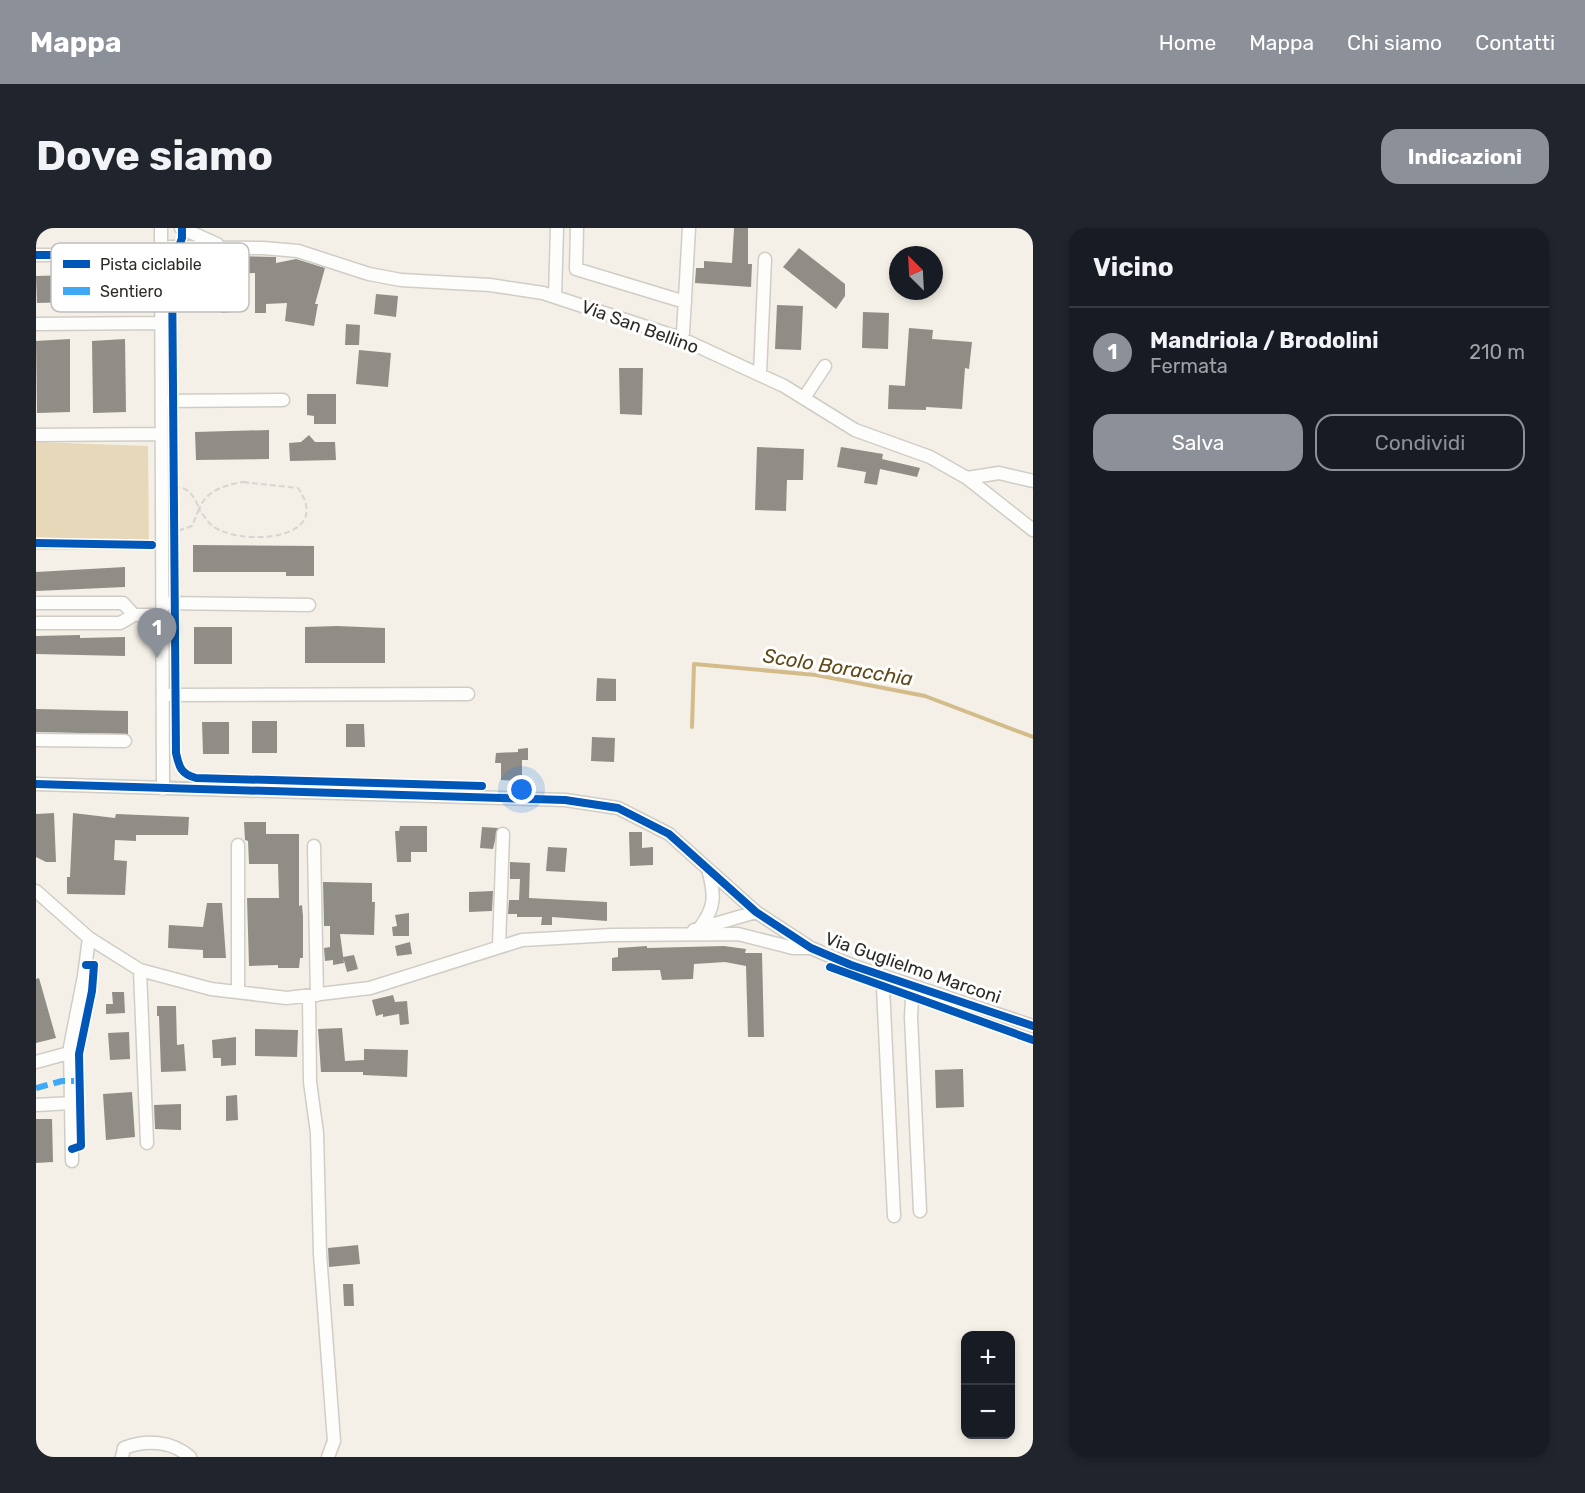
<!DOCTYPE html>
<html lang="it">
<head>
<meta charset="utf-8">
<style>
	body { margin:0; font-family:Rubik,sans-serif; background:#20242c; color:#f1f3f6 }
	.controls { position:absolute; right:18px; bottom:18px; display:grid; overflow:hidden; border-radius:12px; box-shadow:0 3px 9px #0003 }
	.controls button { width:54px; height:54px; display:grid; place-items:center; padding:0; border:0; border-bottom:2px solid #363941; background:#171b24; color:#f1f3f6; font:30px sans-serif }
	.compass { position:absolute; left:853px; top:18px; width:54px; height:54px; border-radius:50%; background:#171b24; box-shadow:0 3px 9px #0003; rotate:336deg }
	.you { position:absolute; left:486px; top:562px; width:21px; height:21px; margin:-15px; border:4px solid #fff; border-radius:50%; background:#1a73e8; box-shadow:0 0 0 9px #1a73e833 }
	.badge { display:grid; place-items:center; width:39px; height:39px; border-radius:50%; background:#8c9099; color:#fff; font-size:20px; font-weight:700 }
	.pin { position:absolute; translate:-50% -50px; filter:drop-shadow(0 2px 3px #0008) }
	.pin::after { content:''; position:absolute; top:32px; width:21px; height:18px; background:inherit; clip-path:polygon(0 0,100% 0,50% 100%) }
	.list { margin:0; padding:0; list-style:none }
	h2 { display:flex; justify-content:space-between; align-items:center; height:78px; margin:0; padding:0 24px; font-size:26px }
	h2 small { font-size:20px; font-weight:400; color:#9ea1a6 }
	.list li { display:grid; grid-template-columns:39px 1fr auto; gap:18px; align-items:center; box-sizing:border-box; height:90px; padding:0 24px; border-top:2px solid #363941 }
	.list b { display:block; font-size:22px; white-space:nowrap }
	.list p { margin:0; font-size:20px; white-space:nowrap; color:#9ea1a6 }
	.list em { font-size:20px; font-style:normal; color:#9ea1a6 }
	.actions { display:flex; gap:12px; padding:18px 24px }
	.actions a { flex:1; padding:14px 0; border:2px solid #8c9099; border-radius:18px; text-align:center; font-size:21px; color:#8c9099 }
	.actions .main { background:#8c9099; color:#fff }
	.map { position:relative; flex:none; width:997px; height:1229px; overflow:hidden; border-radius:18px }
	header { display:flex; align-items:center; gap:36px; box-sizing:border-box; height:84px; padding:0 30px; background:#8c9099; color:#fff }
	header strong { font-size:28px }
	nav { display:flex; gap:33px; margin-inline-start:auto; font-size:21px }
	.intro { display:flex; align-items:center; justify-content:space-between; box-sizing:border-box; height:144px; padding:0 36px }
	h1 { margin:0; font-size:42px }
	.button { padding:15px 27px; border-radius:18px; background:#8c9099; color:#fff; font-size:21px; font-weight:700 }
	main { display:flex; gap:36px; padding:0 36px }
	aside { flex:1; background:#171b24; border-radius:18px; box-shadow:0 3px 9px #0003 }
	.map>svg:first-child { display:block }
	.green { fill:#e7d8b9 }
	.lines { fill:none; stroke-linecap:round; stroke-linejoin:round }
	.stream { stroke:#d3bc8a; stroke-width:4 }
	.building { fill:#908d87 }
	.minor-casing { stroke:#d0cdc6; stroke-width:15 }
	.path { stroke:#d6d5d3; stroke-width:2; stroke-dasharray:6 3; stroke-linecap:butt }
	.minor { stroke:#fdfdfb; stroke-width:12 }
	.quiet { stroke:#3fa9f5; stroke-width:6; stroke-dasharray:12 6; stroke-linecap:butt }
	.cycleway-casing { stroke:#fff; stroke-width:11 }
	.cycleway { stroke:#0057b8; stroke-width:8 }
	.labels { text-anchor:middle; stroke-width:6; stroke-linejoin:round; paint-order:stroke }
	.street-label { font-size:18px; fill:#2e2b26; stroke:#fff }
	.water-label { font-size:20px; font-style:italic; fill:#5f4915; stroke:#fff }
	.key { fill:#fff; stroke:#c0bfbe; stroke-width:1.5 }
	.key-label { font-size:16px; fill:#2e2b26 }
</style>
</head>
<body>
<header>
<strong>Mappa</strong>
<nav><a>Home</a><a>Mappa</a><a>Chi siamo</a><a>Contatti</a></nav>
</header>
<div class="intro"><h1>Dove siamo</h1><a class="button">Indicazioni</a></div>
<main>
<div class="map">
<svg width="997" height="1229" viewBox="0 0 997 1229">
	<rect width="100%" height="100%" fill="#f4f0e7"/>
	<path class="green" d="M0 214 112 218 113 321 0 322Z"/>
	<g class="lines">
		<path class="stream" d="M656 499 658 436 780 447 889 468 997 509"/>
	</g>
	<path class="building" d="M698 0H712V36H716L715 59 659 55 660 40H668V33L696 35Z
		M763 20 809 56V68L800 81 747 39Z
		M192 28 240 29V35L260 31 289 40 279 76H282L278 98 249 93 251 75 230 76V85H219V45L193 46Z
		M33 47 34 74 1 75 0 48Z
		M195 60 197 84 185 85 182 61Z
		M340 66 362 68 360 89 338 86Z
		M741 77 767 78 765 122 739 121Z
		M827 84 853 85 852 121 826 120Z
		M310 96 324 97 323 117H309Z
		M873 100 897 102 896 111 936 114 933 141 929 140 926 181 890 179V182L852 181 853 157 869 158Z
		M34 111V184L1 185 0 113Z
		M89 111 90 184 57 185 56 113Z
		M323 122 355 125 352 159 320 156Z
		M583 140H607L606 187 584 186Z
		M271 166H300V196H278V188L271 187Z
		M233 202V231L160 232 159 204Z
		M273 207 279 214H299L300 232 254 233 253 215 265 214Z
		M721 219 768 221 767 252H751L750 283 719 282Z
		M805 219 847 226 846 231 884 240 881 249 844 241 841 257 828 255 830 244 801 239Z
		M157 317 278 318V348H250V344H157Z
		M89 339V359L0 363V344Z
		M301 398 349 400V435H269V399Z
		M158 399H196V436H158Z
		M44 407V410L89 409V428L0 426V408Z
		M561 450 580 451V473H560Z
		M0 481 92 483V506L0 504Z
		M216 493H241V525H216Z
		M166 494H193V526H167Z
		M310 496H328L329 519H310Z
		M556 509 579 510 578 534 555 533Z
		M492 520V532H486V553L465 552V535H459L460 525 482 524V521Z
		M18 585 20 634H10L0 629V586Z
		M37 585 79 590 80 586 153 589 152 607H100V613L79 612 78 632 91 633 89 667 31 666V649H34Z
		M208 594H230V606H263V678L266 677 267 688V730H264L263 740H242V737L213 738 211 670H243L242 636H213L212 613 209 612Z
		M364 598H391V624H375V634H361L359 603H363Z
		M446 599 462 600 457 621 444 620Z
		M593 604H606V620L617 619V637L594 638Z
		M512 619 531 620 529 644 510 643Z
		M474 634 494 635 493 670 571 674V693L516 689V697H505L506 689H481V686H472L473 672H483L484 651H474Z
		M287 654 336 655V674H339L338 707 304 706 308 735 297 737V732L289 733 288 720 294 719V698H288Z
		M457 663 456 683 433 684V664Z
		M171 675H186L190 730H167V722L132 720 133 697 167 699Z
		M373 685V708H357L356 699 361 698 359 687Z
		M374 714 376 726 361 728 359 718Z
		M611 718V720L688 718 710 721 709 725H726L728 809H712L710 738 689 734 658 736 657 751 626 752 624 742 576 743V730L582 729V720Z
		M318 727 322 741 311 744 307 729Z
		M3 750 20 810 0 815V751Z
		M76 764H88L89 785 70 786V776H77Z
		M357 767 359 774 371 773 373 796 364 797 363 786 347 789V786L340 788 336 772Z
		M121 778H140L141 817 148 816 150 843 125 844 123 788H121Z
		M306 800 309 833 328 832V821L372 822 371 849 327 847V844H285L282 801Z
		M219 801 262 802 261 829 219 828Z
		M93 804 94 831 74 832 72 805Z
		M200 809V837L185 838V830H177L176 812Z
		M927 841 928 879 900 880 899 842Z
		M96 864 99 909 70 912 67 866Z
		M201 867 202 892 190 893V868Z
		M145 876V902L119 901 118 877Z
		M0 891H16L17 934 0 935Z
		M322 1017 324 1036 293 1039 292 1020Z
		M307 1056H317L318 1078H308Z"/>
	<g class="lines">
		<g class="minor-casing">
			<path id="minor" d="M125 0 127 561
				M145 0 181 16
				M541 0 540 41 649 74
				M0 27H116L134 19 227 20 262 23 333 46 365 52 454 57 507 65 644 110 748 158 819 202 894 229 931 250 997 302
				M519 69 521 0
				M0 96 126 95
				M644 110 647 105 653 0
				M722 146H724L729 31
				M768 170 789 138
				M126 173 247 172
				M0 207 126 206
				M931 250 963 245 997 253
				M0 375H87L98 387
				M127 375 273 377
				M0 395H84L98 387H127
				M127 467 432 466
				M0 512 89 513
				M0 556 529 572 582 580 633 606 720 684 775 720 815 737 997 798
				M202 617V764
				M278 618 281 767
				M0 663 53 710 104 742 175 761 251 770 334 760 486 712 576 707 702 706 757 720H774
				M663 701C680 679 679 667 672 641
				M658 702 720 684
				M463 718 467 606
				M104 742 111 915
				M851 749 847 759 858 988
				M880 759 876 769 875 789 884 983
				M273 768 274 854 281 905 284 1026 298 1213 292 1229
				M0 834 33 825
				M0 877 35 875
				M36 933 34 819 48 748 53 710
				M86 1229 88 1220C110 1211 136 1213 154 1229"/>
		</g>
		<path class="path" d="M207 254 262 260C299 313 206 318 178 299 172 295 167 287 163 281 170 263 188 257 207 254Z
			M138 259C152 258 159 269 163 281L156 298 139 304"/>
		<use href="#minor" class="minor"/>
		<path class="quiet" d="M0 860 26 853H44"/>
		<g class="cycleway-casing">
			<path id="cycleway" d="M146 0V10L136 38 140 525C143 539 145 546 160 550L446 558
				M0 27H98
				M0 315 116 317
				M0 556 529 572 582 580 633 606 720 684 775 720 815 737 997 798
				M794 739 997 812
				M36 921 45 918 43 826 56 763 58 737H50"/>
		</g>
		<use href="#cycleway" class="cycleway"/>
	</g>
	<g class="labels">
		<g class="street-label">
			<text transform="translate(604 99) rotate(20)" y="6">Via San Bellino</text>
			<text transform="translate(877 740) rotate(19)" y="6">Via Guglielmo Marconi</text>
		</g>
		<g class="water-label">
			<text transform="translate(802 439) rotate(9)" y="7">Scolo Boracchia</text>
		</g>
	</g>
	<rect x="15" y="15" width="198" height="69" rx="9" class="key"/>
	<rect x="27" y="32" width="27" height="8" fill="#0057b8"/>
	<rect x="27" y="59" width="27" height="8" fill="#3fa9f5"/>
	<g class="key-label">
		<text x="64" y="42">Pista ciclabile</text>
		<text x="64" y="69">Sentiero</text>
	</g>
</svg>
<div class="controls">
<button>+</button>
<button>−</button>
</div>
<svg class="compass" viewBox="-18 -18 36 36"><path d="M0-13l5 13h-10z" fill="#e53935"/><path d="M0 13l5-13h-10z" fill="#9ea1a6"/></svg>
<div class="you"></div>
<div class="pin badge" style="left:121px;top:430px">1</div>
</div>
<aside>
<h2>Vicino<small></small></h2>
<ul class="list">
<li><span class="badge">1</span><div><b>Mandriola / Brodolini</b><p>Fermata</p></div><em>210 m</em></li>
</ul>
<div class="actions"><a class="main">Salva</a><a>Condividi</a></div>
</aside>
</main>
</body>
</html>
